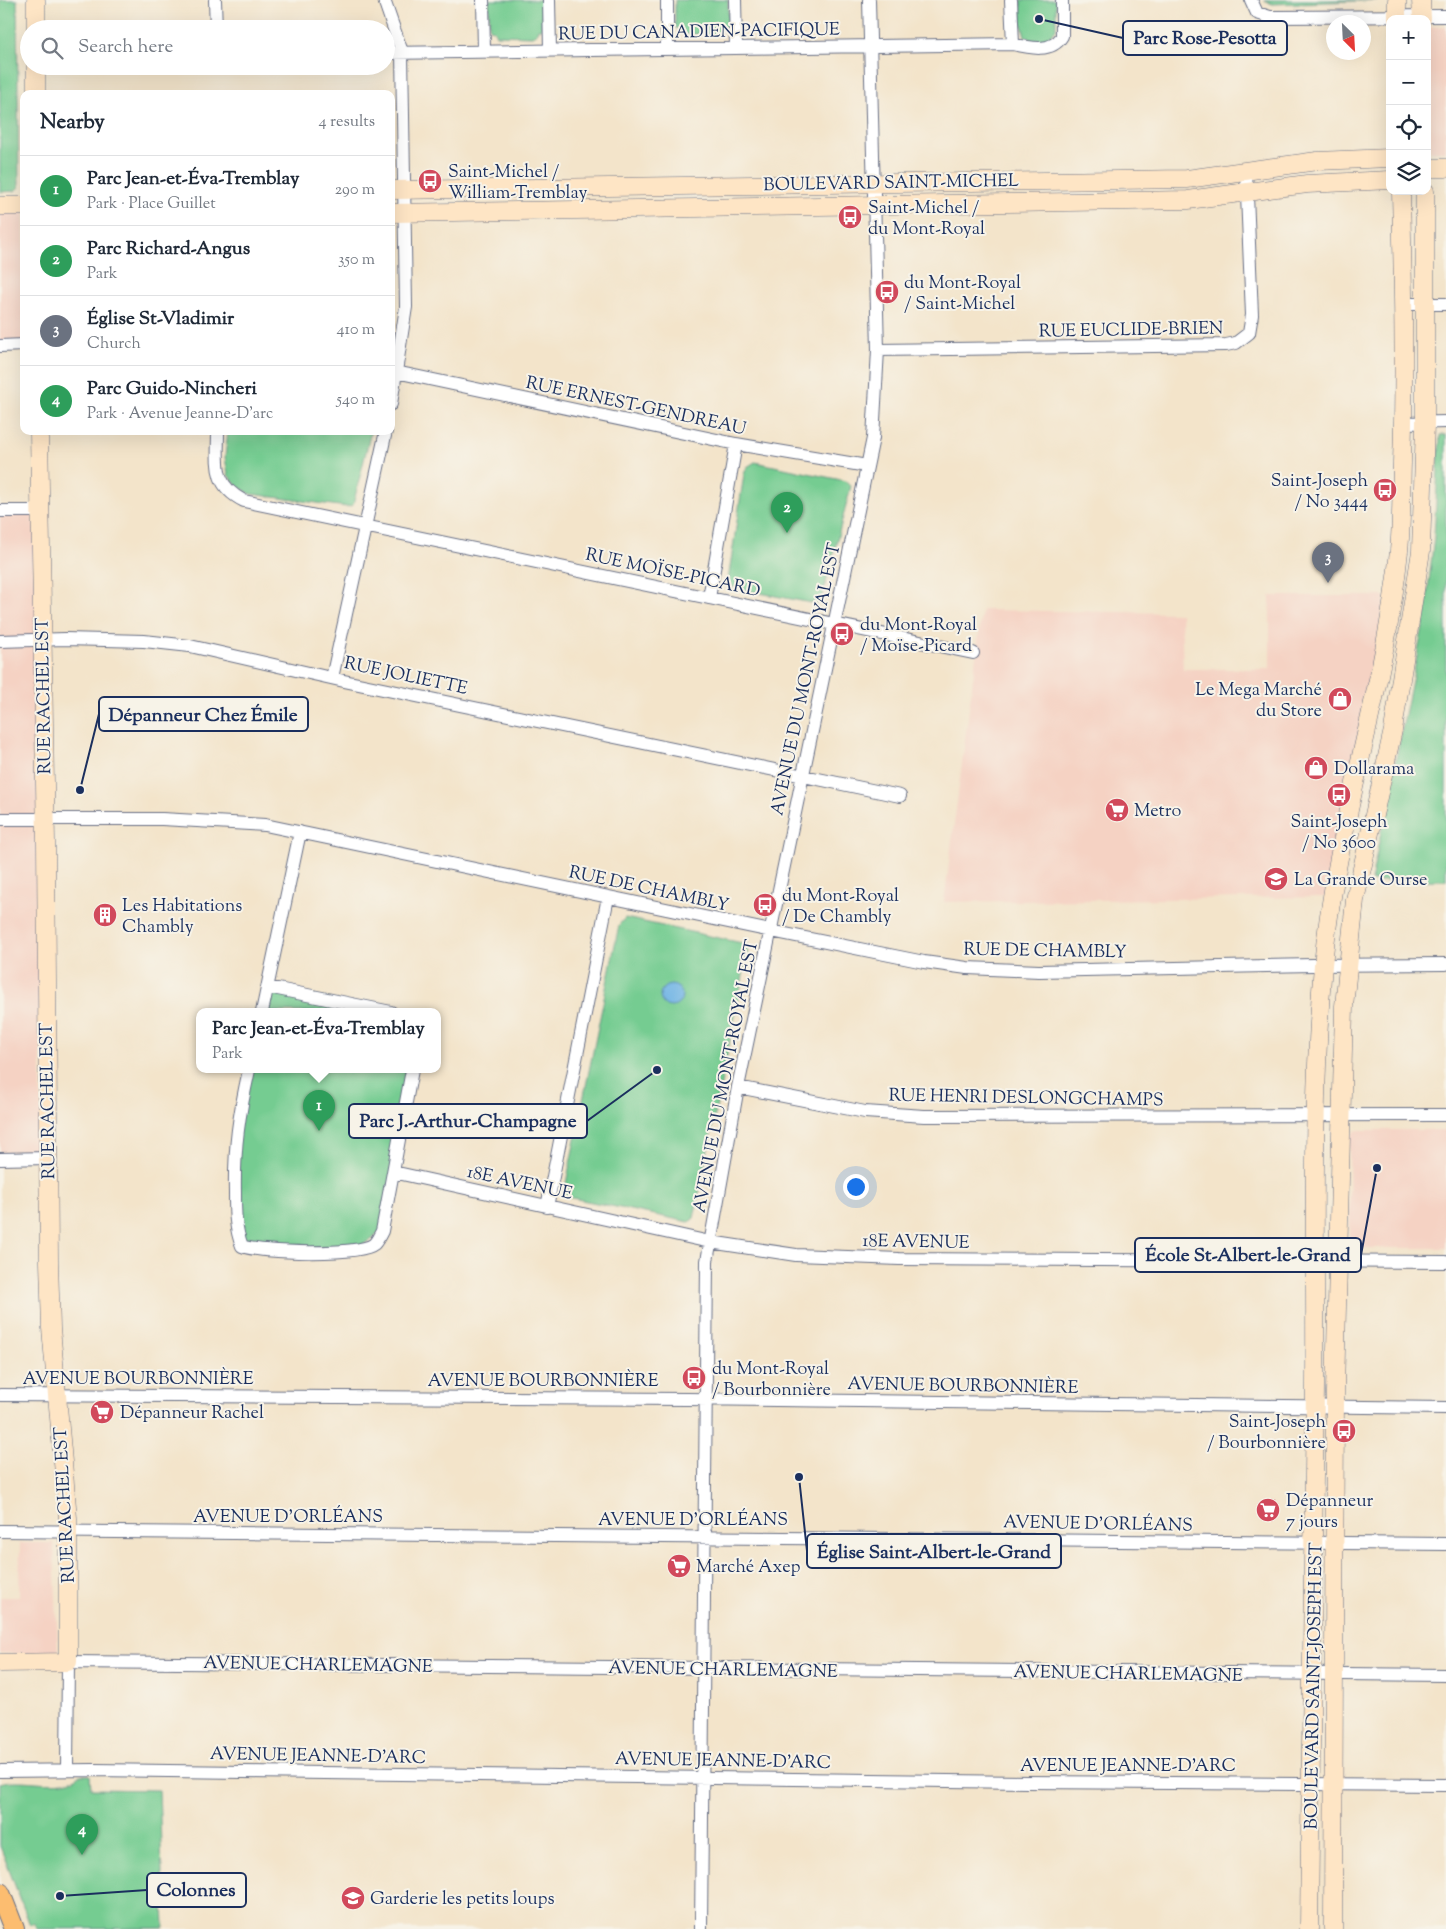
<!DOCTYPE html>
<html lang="en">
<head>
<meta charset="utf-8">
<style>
	body { margin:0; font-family:"Sorts Mill Goudy",serif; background:#f2f2f3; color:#1f2937 }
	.controls { position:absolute; right:15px; top:15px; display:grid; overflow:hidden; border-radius:10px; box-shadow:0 5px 20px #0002 }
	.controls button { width:45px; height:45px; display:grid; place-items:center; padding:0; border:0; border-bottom:1px solid #e0e1e3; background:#fff; color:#1f2937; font:25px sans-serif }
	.compass { position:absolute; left:1326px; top:15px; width:45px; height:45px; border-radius:50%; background:#fff; box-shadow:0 5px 20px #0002; rotate:156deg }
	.you { position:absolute; left:855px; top:1186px; width:18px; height:18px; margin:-12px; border:4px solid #fff; border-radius:50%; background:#1a73e8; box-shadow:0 0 0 8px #1a73e833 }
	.badge { display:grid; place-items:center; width:32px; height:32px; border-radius:50%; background:#0b8043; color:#fff; font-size:16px; font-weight:700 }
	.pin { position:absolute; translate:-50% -41px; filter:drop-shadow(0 1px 2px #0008) }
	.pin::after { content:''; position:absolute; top:26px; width:18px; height:15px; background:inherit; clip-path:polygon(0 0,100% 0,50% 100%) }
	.popup { position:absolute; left:196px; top:1008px; width:245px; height:65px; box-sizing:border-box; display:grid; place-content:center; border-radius:10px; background:#fff; filter:drop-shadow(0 1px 4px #0005); font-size:16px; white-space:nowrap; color:#747a83 }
	.popup b { font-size:19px; color:#1f2937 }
	.popup::after { content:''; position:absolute; left:50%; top:100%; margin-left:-10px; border:10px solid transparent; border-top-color:#fff }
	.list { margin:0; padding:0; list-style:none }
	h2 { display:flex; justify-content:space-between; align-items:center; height:65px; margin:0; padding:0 20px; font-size:21px }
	h2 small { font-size:16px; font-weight:400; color:#747a83 }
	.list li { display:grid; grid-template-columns:32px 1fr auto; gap:15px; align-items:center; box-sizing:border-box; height:70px; padding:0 20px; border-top:1px solid #e0e1e3 }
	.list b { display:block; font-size:19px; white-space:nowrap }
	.list p { margin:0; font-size:16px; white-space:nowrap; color:#747a83 }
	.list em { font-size:16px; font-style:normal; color:#747a83 }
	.icon { flex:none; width:28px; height:28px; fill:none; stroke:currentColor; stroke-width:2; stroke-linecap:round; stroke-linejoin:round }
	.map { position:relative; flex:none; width:1446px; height:1929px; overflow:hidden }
	.search { position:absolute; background:#fff; box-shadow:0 5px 20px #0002; left:20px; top:20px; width:375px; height:55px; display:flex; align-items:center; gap:12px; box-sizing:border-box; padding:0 18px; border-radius:28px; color:#747a83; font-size:19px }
	.panel { position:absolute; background:#fff; box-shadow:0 5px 20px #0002; left:20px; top:90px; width:375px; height:345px; border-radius:10px }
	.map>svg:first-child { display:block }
	.built { fill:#f5d2c3 }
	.green { fill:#75cc91; stroke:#487e78 }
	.water { fill:#6fb4e5; stroke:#4572a2 }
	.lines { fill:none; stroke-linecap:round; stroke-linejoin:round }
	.minor-casing { stroke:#676e84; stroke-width:14 }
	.secondary-casing { stroke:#676e84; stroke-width:19 }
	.primary-casing { stroke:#676e84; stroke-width:22 }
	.minor { stroke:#fff; stroke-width:12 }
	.secondary { stroke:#fee5c5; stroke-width:18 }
	.primary { stroke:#fcbd6f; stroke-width:20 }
	.labels { text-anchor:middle; stroke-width:4; stroke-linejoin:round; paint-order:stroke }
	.street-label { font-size:18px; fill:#1b2f5e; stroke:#f7f3e8 }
	.poi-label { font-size:18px; fill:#1b2f5e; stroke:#f7f3e8; text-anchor:start }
	.leader { fill:none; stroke:#1b2f5e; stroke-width:2 }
	.callout-dot { fill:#1b2f5e; stroke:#f7f3e8; stroke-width:2 }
	.callout { fill:#f7f3e8; stroke:#1b2f5e; stroke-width:2 }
	.callout-label { font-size:19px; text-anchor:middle; font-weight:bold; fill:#1b2f5e }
</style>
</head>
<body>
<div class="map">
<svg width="1446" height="1929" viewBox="0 0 1446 1929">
	<rect width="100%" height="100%" fill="#f7f3e8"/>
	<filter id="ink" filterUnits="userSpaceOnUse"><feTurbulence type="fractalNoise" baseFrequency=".02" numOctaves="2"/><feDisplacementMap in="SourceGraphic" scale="10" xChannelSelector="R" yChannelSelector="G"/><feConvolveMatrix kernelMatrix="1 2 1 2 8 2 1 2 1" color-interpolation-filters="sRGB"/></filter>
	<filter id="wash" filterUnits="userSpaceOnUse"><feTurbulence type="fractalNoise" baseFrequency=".0096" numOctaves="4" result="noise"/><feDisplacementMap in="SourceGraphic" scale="20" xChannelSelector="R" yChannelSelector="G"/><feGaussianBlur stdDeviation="1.12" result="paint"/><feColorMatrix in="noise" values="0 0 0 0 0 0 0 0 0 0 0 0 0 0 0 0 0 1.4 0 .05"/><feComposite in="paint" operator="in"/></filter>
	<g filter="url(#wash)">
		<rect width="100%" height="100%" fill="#f3e4ca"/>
		<path class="built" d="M1446 26V151H1430L1427 27Z
			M0 199H24V345H0Z
			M0 511H40L41 1150 0 1153Z
			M1270 596H1385L1375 659 1327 897 944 902 982 610 1181 613 1183 669H1270Z
			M1360 1130H1446V1248H1355L1350 1245 1349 1138 1355 1131Z
			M20 1543H54L58 1656 0 1653V1597H19Z"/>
		<path class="green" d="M0 0H17L19 187 15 191 0 192Z
			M489 0H542V29H538L536 34 532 36 496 35 494 30 489 29Z
			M675 0H728V26H725L718 34H684L675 27Z
			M1021 0H1056V29L1047 39 1033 41 1025 36 1021 22Z
			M1264 0H1383L1272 4Z
			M228 431H371L353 505 347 507 251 494 237 486 228 475 225 457Z
			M1440 435H1446V880L1371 881 1425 617 1434 537Z
			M755 462 846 481 851 486 822 598 817 604 734 588 728 581 744 474 747 467Z
			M625 918 747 944 749 946 694 1218 689 1222 567 1197 564 1193 619 925Z
			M268 987 391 1012H262Z
			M249 1070H412L382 1231 356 1250 242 1246 234 1151Z
			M80 1775H90L91 1789 159 1790 164 1928 37 1929 34 1923 30 1925 0 1846V1783C22 1776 63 1791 80 1775Z"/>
		<path class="water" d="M660 996a11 11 0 1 1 22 0a11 11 0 1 1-22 0Z"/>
	</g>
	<g filter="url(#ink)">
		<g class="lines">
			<g class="minor-casing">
				<path id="minor" d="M215 0 216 29
					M384 0 402 52 406 307 391 404
					M483 0 484 51
					M549 0 550 50
					M735 0 736 48
					M1011 0 1013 44
					M1251 0 1257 13 1270 17 1446 16
					M667 49V0
					M386 53 1013 44C1030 48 1052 53 1062 36V0
					M1404 304H1446
					M0 346 24 345
					M878 350 1226 345 1236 343 1249 333 1252 315 1246 171
					M391 371 736 444 867 466
					M1403 423 1446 422
					M218 431C218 463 212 485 244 501L973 653
					M0 511H40
					M709 598 736 444
					M0 641 65 639 144 641 190 646 344 681 900 796
					M332 678 386 431
					M0 819H162L265 825 771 931 924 962 967 968 1039 971 1313 965 1446 964
					M268 987 391 1012
					M262 1012 300 832
					M249 1070C239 1115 234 1146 235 1193 235 1212 235 1228 242 1246 259 1253 360 1256 374 1244 377 1241 380 1235 382 1231L412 1070
					M738 1087 865 1112 924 1116 1446 1115
					M0 1159 48 1158
					M393 1172 710 1242 796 1255 899 1259 1446 1262
					M547 1207 608 897
					M0 1395 687 1399 1446 1408
					M0 1531 1446 1544
					M67 1770 68 1662 1446 1675
					M0 1771 94 1770 1027 1782 1446 1785
					M701 1929 707 1261 738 1087 873 438 878 350 869 0"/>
			</g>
			<g class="secondary-casing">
				<path id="secondary" d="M36 0V29
					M1397 0V19
					M1421 0 1422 19
					M36 66V94
					M1427 168H1446
					M391 190 1187 179 1317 161 1390 158
					M0 206H24
					M391 213 1188 200 1307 184 1390 180
					M0 1663 68 1662V1518L51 1328 49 1262 46 842 39 431
					M1309 1929C1311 1748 1314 1567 1315 1385 1316 1245 1311 1104 1323 965 1336 825 1385 691 1399 551 1402 522 1401 492 1402 463 1405 372 1403 282 1401 191
					M1333 1929 1335 1392 1344 1006 1355 900 1393 730 1421 551 1425 423V191"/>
			</g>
			<g class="primary-casing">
				<path id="primary" d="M0 1893 14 1929"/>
			</g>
			<use href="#minor" class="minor"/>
			<use href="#secondary" class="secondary"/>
			<use href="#primary" class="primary"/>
		</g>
	</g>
	<defs>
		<g id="bus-disc" transform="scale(1.25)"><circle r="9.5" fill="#d1495b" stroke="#f7f3e8"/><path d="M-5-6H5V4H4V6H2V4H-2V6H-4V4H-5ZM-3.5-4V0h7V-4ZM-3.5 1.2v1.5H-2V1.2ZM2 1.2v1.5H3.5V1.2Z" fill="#fff"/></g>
		<g id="shop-disc" transform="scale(1.25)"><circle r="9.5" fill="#d1495b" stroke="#f7f3e8"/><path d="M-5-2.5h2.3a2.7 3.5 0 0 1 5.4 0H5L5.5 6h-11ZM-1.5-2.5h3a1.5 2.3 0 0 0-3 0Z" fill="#fff"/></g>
		<g id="supermarket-disc" transform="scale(1.25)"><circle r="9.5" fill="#d1495b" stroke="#f7f3e8"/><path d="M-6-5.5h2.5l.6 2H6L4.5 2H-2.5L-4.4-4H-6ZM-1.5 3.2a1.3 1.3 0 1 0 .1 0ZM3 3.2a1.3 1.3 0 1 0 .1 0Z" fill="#fff"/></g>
		<g id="school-disc" transform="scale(1.25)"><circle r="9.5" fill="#d1495b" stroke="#f7f3e8"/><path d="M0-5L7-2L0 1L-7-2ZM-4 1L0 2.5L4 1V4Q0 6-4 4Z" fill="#fff"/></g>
		<g id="building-disc" transform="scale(1.25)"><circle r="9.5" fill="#d1495b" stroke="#f7f3e8"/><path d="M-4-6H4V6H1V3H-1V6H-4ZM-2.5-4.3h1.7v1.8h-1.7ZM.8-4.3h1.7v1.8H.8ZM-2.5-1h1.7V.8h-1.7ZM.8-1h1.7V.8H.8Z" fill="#fff"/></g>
	</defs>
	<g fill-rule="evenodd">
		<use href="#bus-disc" x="430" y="181"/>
		<use href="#bus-disc" x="850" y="217"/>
		<use href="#bus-disc" x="887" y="292"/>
		<use href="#bus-disc" x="1385" y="490"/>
		<use href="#bus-disc" x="842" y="634"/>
		<use href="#shop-disc" x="1340" y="699"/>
		<use href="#shop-disc" x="1316" y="768"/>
		<use href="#bus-disc" x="1339" y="795"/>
		<use href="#supermarket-disc" x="1117" y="810"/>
		<use href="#school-disc" x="1276" y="879"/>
		<use href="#bus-disc" x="765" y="905"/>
		<use href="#building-disc" x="105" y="915"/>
		<use href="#bus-disc" x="694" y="1378"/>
		<use href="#supermarket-disc" x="102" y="1412"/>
		<use href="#bus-disc" x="1344" y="1431"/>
		<use href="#supermarket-disc" x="1268" y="1510"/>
		<use href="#supermarket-disc" x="679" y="1566"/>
		<use href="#school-disc" x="353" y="1898"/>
	</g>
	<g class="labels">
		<g class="street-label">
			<text transform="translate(699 31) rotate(-1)" y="6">RUE DU CANADIEN-PACIFIQUE</text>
			<text transform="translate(891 182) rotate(-1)" y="6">BOULEVARD SAINT-MICHEL</text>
			<text transform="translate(1131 329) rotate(-1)" y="6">RUE EUCLIDE-BRIEN</text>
			<text transform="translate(636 405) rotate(12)" y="6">RUE ERNEST-GENDREAU</text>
			<text transform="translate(673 572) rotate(12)" y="6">RUE MOÏSE-PICARD</text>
			<text transform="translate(406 675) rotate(12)" y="6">RUE JOLIETTE</text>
			<text transform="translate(805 679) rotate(-78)" y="6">AVENUE DU MONT-ROYAL EST</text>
			<text transform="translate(43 696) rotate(-91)" y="6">RUE RACHEL EST</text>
			<text transform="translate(649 888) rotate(12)" y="6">RUE DE CHAMBLY</text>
			<text transform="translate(1045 950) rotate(1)" y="6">RUE DE CHAMBLY</text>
			<text transform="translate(725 1076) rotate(-79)" y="6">AVENUE DU MONT-ROYAL EST</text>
			<text transform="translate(1026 1097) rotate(1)" y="6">RUE HENRI DESLONGCHAMPS</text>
			<text transform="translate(47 1101) rotate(-91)" y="6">RUE RACHEL EST</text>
			<text transform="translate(520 1182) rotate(12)" y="6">18E AVENUE</text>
			<text transform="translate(916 1241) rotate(1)" y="6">18E AVENUE</text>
			<text x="138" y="1384">AVENUE BOURBONNIÈRE</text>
			<text x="543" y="1386">AVENUE BOURBONNIÈRE</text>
			<text transform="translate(963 1385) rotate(1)" y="6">AVENUE BOURBONNIÈRE</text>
			<text transform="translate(64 1505) rotate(-93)" y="6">RUE RACHEL EST</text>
			<text x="288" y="1522">AVENUE D'ORLÉANS</text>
			<text x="693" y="1525">AVENUE D'ORLÉANS</text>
			<text transform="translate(1098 1523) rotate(1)" y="6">AVENUE D'ORLÉANS</text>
			<text transform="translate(318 1664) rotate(1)" y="6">AVENUE CHARLEMAGNE</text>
			<text transform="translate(723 1669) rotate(1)" y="6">AVENUE CHARLEMAGNE</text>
			<text transform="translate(1128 1673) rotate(1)" y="6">AVENUE CHARLEMAGNE</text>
			<text transform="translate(1313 1686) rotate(-89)" y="6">BOULEVARD SAINT-JOSEPH EST</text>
			<text transform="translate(318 1755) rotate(1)" y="6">AVENUE JEANNE-D'ARC</text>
			<text transform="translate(723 1760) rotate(1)" y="6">AVENUE JEANNE-D'ARC</text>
			<text x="1128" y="1771">AVENUE JEANNE-D'ARC</text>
		</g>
		<g class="poi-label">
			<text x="448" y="177">Saint-Michel /<tspan x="448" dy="21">William-Tremblay</tspan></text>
			<text x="868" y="213">Saint-Michel /<tspan x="868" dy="21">du Mont-Royal</tspan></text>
			<text x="904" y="288">du Mont-Royal<tspan x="904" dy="21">/ Saint-Michel</tspan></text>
			<text x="1368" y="486" text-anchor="end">Saint-Joseph<tspan x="1368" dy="21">/ No 3444</tspan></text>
			<text x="860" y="630">du Mont-Royal<tspan x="860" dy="21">/ Moïse-Picard</tspan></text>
			<text x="1322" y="695" text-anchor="end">Le Mega Marché<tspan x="1322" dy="21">du Store</tspan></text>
			<text x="1334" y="774">Dollarama</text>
			<text x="1134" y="816">Metro</text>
			<text x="1339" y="827" text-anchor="middle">Saint-Joseph<tspan x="1339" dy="21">/ No 3600</tspan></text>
			<text x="1294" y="885">La Grande Ourse</text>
			<text x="782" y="901">du Mont-Royal<tspan x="782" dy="21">/ De Chambly</tspan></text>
			<text x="122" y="911">Les Habitations<tspan x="122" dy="21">Chambly</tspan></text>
			<text x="712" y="1374">du Mont-Royal<tspan x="712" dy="21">/ Bourbonnière</tspan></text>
			<text x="120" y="1418">Dépanneur Rachel</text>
			<text x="1326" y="1427" text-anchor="end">Saint-Joseph<tspan x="1326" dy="21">/ Bourbonnière</tspan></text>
			<text x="1286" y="1506">Dépanneur<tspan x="1286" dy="21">7 jours</tspan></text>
			<text x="696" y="1572">Marché Axep</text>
			<text x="370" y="1904">Garderie les petits loups</text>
		</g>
	</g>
	<path class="leader" d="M1039 19L1123 38M80 790L99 714M657 1070L587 1121M1377 1168L1361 1255M799 1477L807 1551M60 1896L147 1890"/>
	<g class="callout-dot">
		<circle cx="1039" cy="19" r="5"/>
		<circle cx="80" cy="790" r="5"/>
		<circle cx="657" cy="1070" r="5"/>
		<circle cx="1377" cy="1168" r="5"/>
		<circle cx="799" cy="1477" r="5"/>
		<circle cx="60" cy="1896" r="5"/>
	</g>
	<g class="callout">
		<rect x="1123" y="21" width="164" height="34" rx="5"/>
		<rect x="99" y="697" width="209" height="34" rx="5"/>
		<rect x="349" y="1104" width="238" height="34" rx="5"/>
		<rect x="1135" y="1238" width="226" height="34" rx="5"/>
		<rect x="807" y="1534" width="254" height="34" rx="5"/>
		<rect x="147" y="1873" width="99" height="34" rx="5"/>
	</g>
	<g class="callout-label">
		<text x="1205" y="44">Parc Rose-Pesotta</text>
		<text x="203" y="721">Dépanneur Chez Émile</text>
		<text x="468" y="1127">Parc J.-Arthur-Champagne</text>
		<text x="1248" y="1261">École St-Albert-le-Grand</text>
		<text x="934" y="1558">Église Saint-Albert-le-Grand</text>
		<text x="196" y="1896">Colonnes</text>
	</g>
</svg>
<div class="controls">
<button>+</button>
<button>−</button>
<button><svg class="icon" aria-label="locate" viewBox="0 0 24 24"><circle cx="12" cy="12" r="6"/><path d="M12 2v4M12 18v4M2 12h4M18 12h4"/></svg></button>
<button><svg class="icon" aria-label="layers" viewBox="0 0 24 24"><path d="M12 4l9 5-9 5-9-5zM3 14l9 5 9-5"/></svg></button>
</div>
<svg class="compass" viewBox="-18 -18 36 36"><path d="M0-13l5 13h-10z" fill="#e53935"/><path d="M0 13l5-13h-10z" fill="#747a83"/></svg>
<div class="you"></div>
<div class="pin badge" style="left:319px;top:1131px;background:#2e9e5b">1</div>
<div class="popup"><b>Parc Jean-et-Éva-Tremblay</b>Park</div>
<div class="pin badge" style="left:787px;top:533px;background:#2e9e5b">2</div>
<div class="pin badge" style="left:1328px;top:583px;background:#6b7280">3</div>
<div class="pin badge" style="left:82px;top:1855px;background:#2e9e5b">4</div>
<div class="search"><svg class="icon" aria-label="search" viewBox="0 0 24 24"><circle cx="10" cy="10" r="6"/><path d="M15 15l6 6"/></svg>Search here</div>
<section class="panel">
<h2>Nearby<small>4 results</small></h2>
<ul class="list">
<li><span class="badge" style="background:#2e9e5b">1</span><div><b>Parc Jean-et-Éva-Tremblay</b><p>Park · Place Guillet</p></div><em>290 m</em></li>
<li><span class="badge" style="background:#2e9e5b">2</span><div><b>Parc Richard-Angus</b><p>Park</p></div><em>350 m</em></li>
<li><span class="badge" style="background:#6b7280">3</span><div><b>Église St-Vladimir</b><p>Church</p></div><em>410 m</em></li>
<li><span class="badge" style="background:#2e9e5b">4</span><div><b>Parc Guido-Nincheri</b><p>Park · Avenue Jeanne-D'arc</p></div><em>540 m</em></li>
</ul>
</section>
</div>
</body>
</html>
